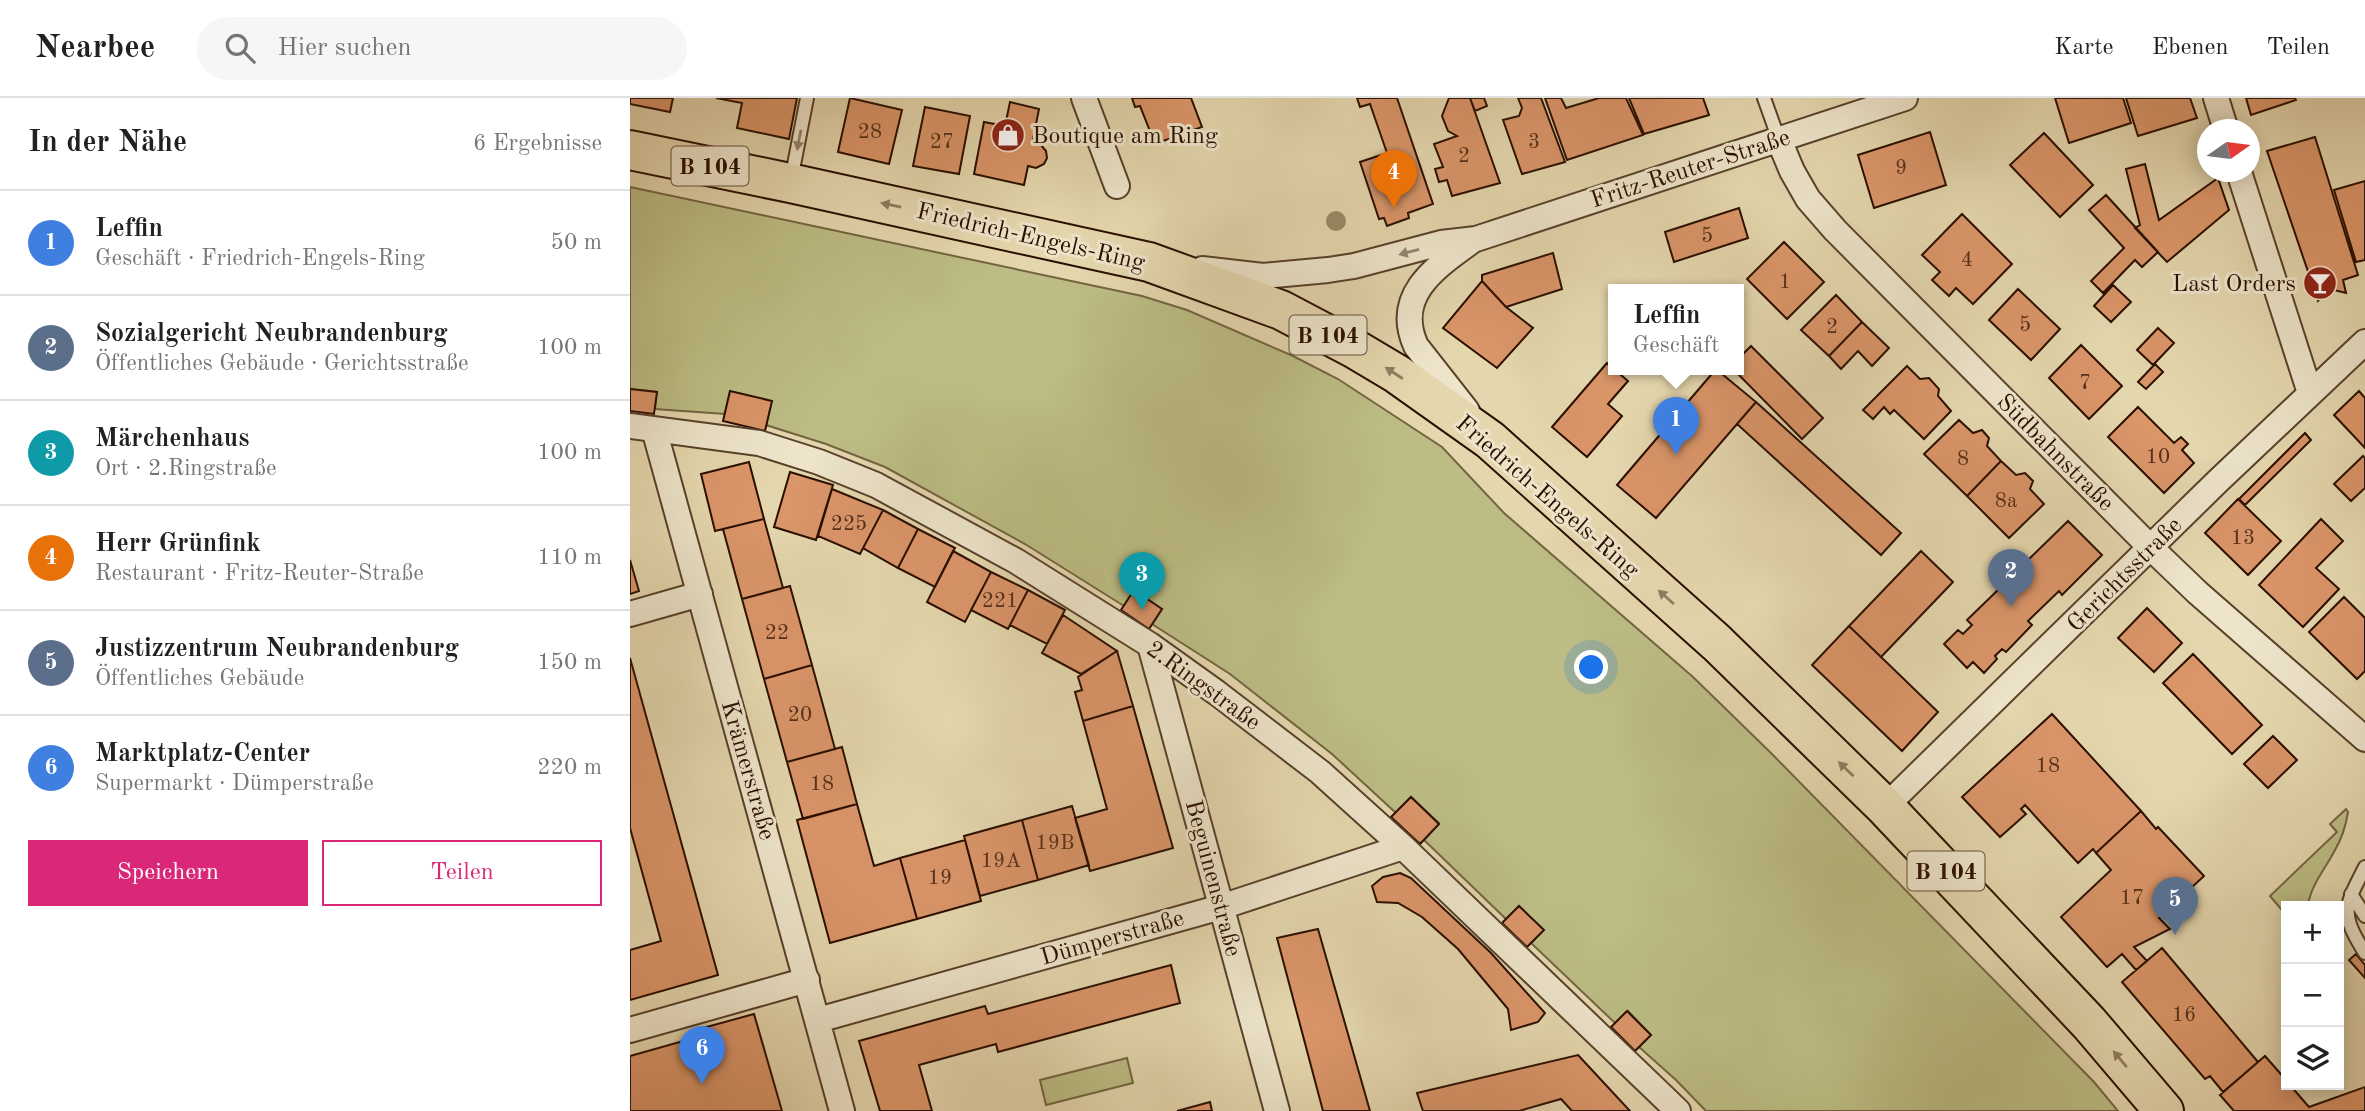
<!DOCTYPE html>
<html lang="de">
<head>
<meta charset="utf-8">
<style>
	body { margin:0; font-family:"Old Standard TT",serif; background:#f6f6f6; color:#202124 }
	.controls { position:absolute; right:21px; bottom:21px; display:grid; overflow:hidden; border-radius:0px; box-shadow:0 4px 18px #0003 }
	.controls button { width:63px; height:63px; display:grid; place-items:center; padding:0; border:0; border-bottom:2px solid #e0e0e0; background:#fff; color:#202124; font:35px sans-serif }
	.compass { position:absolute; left:1567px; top:21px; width:63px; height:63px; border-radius:50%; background:#fff; box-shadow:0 4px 18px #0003; rotate:76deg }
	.you { position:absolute; left:962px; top:570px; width:24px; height:24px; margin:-18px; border:5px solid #fff; border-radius:50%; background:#1a73e8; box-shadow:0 0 0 10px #1a73e833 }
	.badge { display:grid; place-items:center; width:46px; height:46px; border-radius:50%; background:#db2777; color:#fff; font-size:23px; font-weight:700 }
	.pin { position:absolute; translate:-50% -58px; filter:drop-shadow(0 2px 4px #0008) }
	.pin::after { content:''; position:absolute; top:37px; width:24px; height:21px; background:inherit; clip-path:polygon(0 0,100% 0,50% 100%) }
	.popup { position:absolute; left:978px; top:186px; width:136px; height:91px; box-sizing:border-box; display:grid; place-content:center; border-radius:0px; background:#fff; filter:drop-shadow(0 2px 5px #0005); font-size:23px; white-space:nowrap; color:#757577 }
	.popup b { font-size:26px; color:#202124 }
	.popup::after { content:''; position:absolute; left:50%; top:100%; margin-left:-14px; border:14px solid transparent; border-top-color:#fff }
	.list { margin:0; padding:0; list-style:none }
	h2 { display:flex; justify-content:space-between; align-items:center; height:91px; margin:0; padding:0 28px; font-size:30px }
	h2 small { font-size:23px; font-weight:400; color:#757577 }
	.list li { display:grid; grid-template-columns:46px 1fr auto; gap:21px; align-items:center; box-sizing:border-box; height:105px; padding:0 28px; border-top:2px solid #e0e0e0 }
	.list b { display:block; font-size:26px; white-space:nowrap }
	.list p { margin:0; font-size:23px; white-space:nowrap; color:#757577 }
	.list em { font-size:23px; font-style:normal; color:#757577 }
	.actions { display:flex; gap:14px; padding:21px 28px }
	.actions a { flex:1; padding:16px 0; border:2px solid #db2777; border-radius:0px; text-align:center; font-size:24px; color:#db2777 }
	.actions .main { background:#db2777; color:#fff }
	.icon { flex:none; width:38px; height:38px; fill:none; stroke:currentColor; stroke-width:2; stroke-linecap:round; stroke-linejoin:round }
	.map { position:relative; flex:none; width:1735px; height:1013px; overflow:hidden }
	header { display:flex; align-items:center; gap:42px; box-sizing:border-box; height:98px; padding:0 35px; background:#fff; border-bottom:2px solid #e0e0e0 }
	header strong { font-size:33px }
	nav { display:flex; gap:38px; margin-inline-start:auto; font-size:24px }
	.search { width:490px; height:63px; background:#f6f6f6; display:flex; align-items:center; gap:18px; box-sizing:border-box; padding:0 24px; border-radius:38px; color:#757577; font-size:26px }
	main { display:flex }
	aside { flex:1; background:#fff }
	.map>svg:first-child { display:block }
	.green { fill:#bcbc84; stroke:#736542; stroke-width:2 }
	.building { fill:#da9569; stroke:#2a0e00; stroke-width:2 }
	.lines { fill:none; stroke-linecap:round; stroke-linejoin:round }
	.service-casing { stroke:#58402b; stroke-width:16 }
	.minor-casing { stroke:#58402b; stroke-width:28 }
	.primary-casing { stroke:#2a0e00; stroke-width:42 }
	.service { stroke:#ede4ca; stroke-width:12 }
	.minor { stroke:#ede4ca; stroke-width:24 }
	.primary { stroke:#e4d6ad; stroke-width:38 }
	.tree { fill:#9a8a67 }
	.oneway { fill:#95846f }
	.oneway2 { fill:#907c5f }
	.labels { text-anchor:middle; stroke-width:6; stroke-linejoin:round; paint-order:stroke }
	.number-label { font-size:21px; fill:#56301a }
	.shield { fill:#ede4ca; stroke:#644e3d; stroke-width:2 }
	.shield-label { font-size:23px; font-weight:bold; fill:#2a0e00 }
	.poi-label { font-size:24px; fill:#2a0e00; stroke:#ede4ca; text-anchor:start }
	.street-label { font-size:24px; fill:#2a0e00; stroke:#ede4ca }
</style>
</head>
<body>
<header>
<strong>Nearbee</strong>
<div class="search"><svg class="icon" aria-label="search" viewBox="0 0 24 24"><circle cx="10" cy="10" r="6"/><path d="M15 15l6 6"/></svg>Hier suchen</div>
<nav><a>Karte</a><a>Ebenen</a><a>Teilen</a></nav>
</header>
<main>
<aside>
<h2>In der Nähe<small>6 Ergebnisse</small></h2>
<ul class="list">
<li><span class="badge" style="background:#3f7fe0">1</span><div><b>Leffin</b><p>Geschäft · Friedrich-Engels-Ring</p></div><em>50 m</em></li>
<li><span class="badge" style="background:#5c6f8a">2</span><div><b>Sozialgericht Neubrandenburg</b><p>Öffentliches Gebäude · Gerichtsstraße</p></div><em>100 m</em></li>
<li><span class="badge" style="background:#0f9aa8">3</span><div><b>Märchenhaus</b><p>Ort · 2.Ringstraße</p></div><em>100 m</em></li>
<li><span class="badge" style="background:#e8710a">4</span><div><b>Herr Grünfink</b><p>Restaurant · Fritz-Reuter-Straße</p></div><em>110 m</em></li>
<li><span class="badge" style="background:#5c6f8a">5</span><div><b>Justizzentrum Neubrandenburg</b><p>Öffentliches Gebäude</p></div><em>150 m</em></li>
<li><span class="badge" style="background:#3f7fe0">6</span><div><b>Marktplatz-Center</b><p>Supermarkt · Dümperstraße</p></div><em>220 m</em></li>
</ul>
<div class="actions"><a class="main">Speichern</a><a>Teilen</a></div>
</aside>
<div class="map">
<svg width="1735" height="1013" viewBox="0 0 1735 1013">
	<rect width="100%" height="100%" fill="#e4d6ad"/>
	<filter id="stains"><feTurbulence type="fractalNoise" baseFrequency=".00286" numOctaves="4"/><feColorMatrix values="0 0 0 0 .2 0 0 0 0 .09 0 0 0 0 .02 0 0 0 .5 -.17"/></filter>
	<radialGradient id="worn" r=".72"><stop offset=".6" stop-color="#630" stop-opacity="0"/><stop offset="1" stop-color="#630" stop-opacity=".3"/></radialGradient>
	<path class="green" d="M0 89 512 198 557 212 663 258 708 281 812 349 874 415 1063 579 1141 655 1464 984 1488 1013H1076L1046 982 1009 949 1021 937 998 913 985 925 901 845 913 832 889 808 876 821 794 742 809 725 781 699 766 715 702 656 600 576 522 526 532 511 504 493 494 508 395 446 255 369 196 346 136 327 100 294 95 316 25 311 27 294 0 291Z
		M1716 711 1718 714C1716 727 1712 740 1705 752 1696 770 1680 788 1678 808H1656V817L1640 798 1707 734 1700 726Z
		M497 960 503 985 416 1007 410 982Z"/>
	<path class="building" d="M0 0H43L40 14 0 6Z
		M86 0H167L159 41 107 30 112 5Z
		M220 0 272 12 259 66 208 54Z
		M502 0H561L572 29 525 46 510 8 505 9Z
		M727 0H767L803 106 778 115 779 120 757 128 754 120 749 121 730 64 757 55 740 6 730 9Z
		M819 0H840L870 85 822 98 817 82 809 84 805 71 813 69 804 46 827 38 818 33 812 18Z
		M840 0H854L857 8 845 13Z
		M888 0H911L935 64 892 76 873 22 889 18 892 10Z
		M915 0H931L936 10 969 0H996L1013 37 937 62Z
		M999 0H1073L1079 17 1014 36Z
		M1425 0H1493L1501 25 1439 45Z
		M1496 0H1560L1567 20 1508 38Z
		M1616 0H1665L1666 2 1621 17Z
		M380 4 409 11 402 46 411 47 416 53 417 60 414 66 406 70 398 68 394 87 344 76 354 24 375 28Z
		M295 9 340 18 329 76 283 68Z
		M1300 34 1316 87 1244 110 1228 57Z
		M1414 35 1463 87 1430 119 1380 67Z
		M1685 39 1728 177 1713 182 1716 195 1700 191 1688 203 1637 53Z
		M1515 66 1529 122 1588 80 1599 112 1537 164 1505 130 1510 127 1496 71Z
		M1735 83V162L1726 164 1704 92Z
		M1476 97 1528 154 1512 169 1505 162 1473 195 1461 183 1494 150 1459 112Z
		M1109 110 1118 140 1044 164 1035 134Z
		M1332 116 1382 166 1343 206 1326 190 1319 198 1302 182 1310 174 1292 157Z
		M1154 144 1194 184 1157 221 1117 181Z
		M923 155 932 191 876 209 852 183V177Z
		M852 183 876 209 903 230 867 270 813 230Z
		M1483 187 1501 204 1481 224 1464 208Z
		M1388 191 1430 231 1401 262 1359 222Z
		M1206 197 1232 224 1199 258 1171 232Z
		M1232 224 1259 250 1242 268 1228 253 1211 271 1199 258Z
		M1528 230 1544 245 1523 267 1507 252Z
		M1451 247 1492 288 1459 321 1419 280Z
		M1121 248 1193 320 1172 341 1103 271H1109V260Z
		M977 265 998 283 978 306 992 318 957 359 922 329Z
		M1525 266 1533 274 1516 291 1508 284Z
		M1277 268 1290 281 1299 280 1309 291 1308 298 1321 313 1294 341 1264 312 1260 316 1254 309 1243 321 1233 312Z
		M1086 271 1126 304 1026 420 987 387Z
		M0 291 27 294 24 316 0 313Z
		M100 293 142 303 135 333 93 323Z
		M1729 293 1735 300V350L1704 317Z
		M1126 304 1271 435 1251 457 1107 326Z
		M1508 309 1544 345 1551 339 1558 346 1552 352 1564 365 1534 395 1478 339Z
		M1329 322 1343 335 1352 332 1359 340 1357 348 1371 363 1337 398 1294 356Z
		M1675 335 1681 342 1615 407 1609 401Z
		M1733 358 1735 360V390L1721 403 1704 386Z
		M1371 363 1386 377 1395 375 1403 383 1400 391 1414 406 1379 440 1337 398Z
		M119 364 134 421 85 433 71 376Z
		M160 374 203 387 186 442 144 429Z
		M202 391 253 412 230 456 188 438Z
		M1608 401 1651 443 1618 477 1575 435Z
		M253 412 288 431 268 470 233 450Z
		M134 421 153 490 112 501 93 431Z
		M1691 421 1713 443 1686 470 1709 491 1673 529 1629 487Z
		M1438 423 1472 457 1432 497 1429 493 1398 523 1402 527 1376 554 1372 551 1365 558 1367 561 1354 575 1343 564 1337 570 1314 546 1328 532 1333 536 1342 527 1337 522 1371 489 1375 493 1401 467 1397 463Z
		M288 431 325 450 305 489 268 470Z
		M323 453 361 474 335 524 297 504Z
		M1291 453 1323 484 1251 559 1219 528Z
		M0 462 9 493 0 496Z
		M361 474 398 492 378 531 341 512Z
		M160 488 182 567 134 581 112 501Z
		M398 492 435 512 417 546 380 527Z
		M504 492 532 511 519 531 491 512Z
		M1714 499 1735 520V573L1727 581 1679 534Z
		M1517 510 1552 545 1524 574 1488 540Z
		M433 517 487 553 451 576 412 555Z
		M1219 528 1308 614 1272 653 1182 567Z
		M487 553 503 608 453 623 445 594 452 592 448 579Z
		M1563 556 1632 627 1602 656 1533 585Z
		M0 560 88 877 0 902V852L31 843 0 730Z
		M182 567 205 651 157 664 134 581Z
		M503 608 543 750 460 773 445 720 477 711 453 623Z
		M1422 616 1511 713 1466 755 1463 751 1448 765 1395 707 1391 711 1396 716 1370 739 1332 699Z
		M1643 638 1667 662 1638 690 1614 666Z
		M212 649 227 706 173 721 157 664Z
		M781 699 809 726 790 746 761 719Z
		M227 706 244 768 270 760 287 821 200 845 167 722Z
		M442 708 459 767 408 782 392 722Z
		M1511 713 1526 731 1528 729 1574 778 1529 820 1540 831 1504 849 1517 863 1506 872 1492 856 1477 869 1431 819 1481 772 1466 755Z
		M392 722 408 782 350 798 334 738Z
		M335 742 351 803 287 821 270 760Z
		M770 775 781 780 861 855 915 915 908 924 881 932 878 911 828 851 792 819 768 805 747 804 742 788 753 779Z
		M889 808 914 832 897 849 872 825Z
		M688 831 740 1013H693L647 840Z
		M1532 850 1628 964 1593 994 1580 978 1575 981 1492 884Z
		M1726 856 1735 867V880L1719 862Z
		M541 867 550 905 368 954 366 946 289 967 302 1013H250L229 943 355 908 358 916Z
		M997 913 1021 937 1005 953 981 929Z
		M124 916 152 1013H0V958L64 940 62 933Z
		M948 957 1000 1013H942L931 1001 889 1013H793L787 995Z
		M1635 958 1656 982V987H1660L1679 1009 1735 989V1013H1604L1590 997Z
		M580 1004 582 1013H547Z"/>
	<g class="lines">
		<g class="service-casing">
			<path id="service" d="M1134 0 1149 42
				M161 82 177 0
				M1735 769C1714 810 1710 815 1735 855
				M1721 796 1735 818"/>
		</g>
		<g class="minor-casing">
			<path id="minor" d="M454 0 487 88
				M1586 0 1596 32
				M1149 42 1162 73 1178 101 1205 132 1520 449 1568 495 1735 641
				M1609 74 1680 295
				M572 171 633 178 698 172 724 168 811 145 846 141 1275 0
				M837 313 786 248C763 197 806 169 842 143
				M0 328 129 345 189 364 246 387 386 463 520 547 587 595 690 674 773 749 1048 1013
				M24 331 212 1013
				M0 516 70 496
				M520 547 647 1013
				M1255 709 1588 383 1735 244
				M188 922 591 809 773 749
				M0 932 177 882"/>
		</g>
		<g class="primary-casing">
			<path id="primary" d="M0 52 160 85 519 164 651 212 725 251 767 276 860 342 1087 545 1255 709 1459 925 1534 1013"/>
		</g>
		<use href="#service" class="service"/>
		<use href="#minor" class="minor"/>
		<use href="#primary" class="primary"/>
	</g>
	<circle class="tree" cx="706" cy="123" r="10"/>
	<defs><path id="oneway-solid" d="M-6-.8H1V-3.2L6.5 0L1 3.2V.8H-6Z" transform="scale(1.75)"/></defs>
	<g class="oneway">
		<use href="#oneway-solid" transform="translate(169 42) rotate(101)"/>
		<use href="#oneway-solid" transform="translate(779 154) rotate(165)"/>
	</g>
	<g class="oneway2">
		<use href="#oneway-solid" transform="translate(261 107) rotate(-168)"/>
		<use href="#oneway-solid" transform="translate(764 275) rotate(-147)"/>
		<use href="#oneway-solid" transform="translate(1036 499) rotate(-138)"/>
		<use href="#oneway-solid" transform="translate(1216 671) rotate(-136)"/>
		<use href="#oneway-solid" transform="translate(1490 961) rotate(-130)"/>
	</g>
	<defs>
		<g id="shop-disc" transform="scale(1.75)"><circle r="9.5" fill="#8f2418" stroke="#ede4ca"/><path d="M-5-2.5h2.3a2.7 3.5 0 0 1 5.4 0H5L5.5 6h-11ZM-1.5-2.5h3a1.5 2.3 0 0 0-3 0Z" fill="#fff"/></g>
		<g id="bar-disc" transform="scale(1.75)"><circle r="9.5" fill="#8f2418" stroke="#ede4ca"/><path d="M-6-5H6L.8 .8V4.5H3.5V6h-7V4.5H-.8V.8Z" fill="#fff"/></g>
	</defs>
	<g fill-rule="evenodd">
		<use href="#shop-disc" x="378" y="37"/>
		<use href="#bar-disc" x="1690" y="185"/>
	</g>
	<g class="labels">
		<g class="number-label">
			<text x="240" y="40">28</text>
			<text x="312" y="50">27</text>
			<text x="904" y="50">3</text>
			<text x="834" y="64">2</text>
			<text x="1271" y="76">9</text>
			<text x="1077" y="144">5</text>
			<text x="1337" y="168">4</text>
			<text x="1155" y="190">1</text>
			<text x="1395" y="233">5</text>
			<text x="1202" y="235">2</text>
			<text x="1455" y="291">7</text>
			<text x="1528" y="365">10</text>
			<text x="1333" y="367">8</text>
			<text x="1376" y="409">8a</text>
			<text x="219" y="432">225</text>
			<text x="1613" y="446">13</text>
			<text x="370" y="509">221</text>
			<text x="147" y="541">22</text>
			<text x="170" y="623">20</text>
			<text x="1418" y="674">18</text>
			<text x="192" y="692">18</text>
			<text x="425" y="751">19B</text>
			<text x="371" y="769">19A</text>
			<text x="310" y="786">19</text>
			<text x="1502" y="806">17</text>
			<text x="1554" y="923">16</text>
		</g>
		<g class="shield">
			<rect x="41.5" y="48.5" width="77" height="39" rx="5"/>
			<rect x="659.5" y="217.5" width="77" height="39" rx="5"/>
			<rect x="1277.5" y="753.5" width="77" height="39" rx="5"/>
		</g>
		<g class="shield-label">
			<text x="80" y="76">B 104</text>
			<text x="698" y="245">B 104</text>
			<text x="1316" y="781">B 104</text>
		</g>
		<g class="poi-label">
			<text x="402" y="45">Boutique am Ring</text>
			<text x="1666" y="193" text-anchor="end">Last Orders</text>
		</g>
		<g class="street-label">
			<text transform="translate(1060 70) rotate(-18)" y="8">Fritz-Reuter-Straße</text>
			<text transform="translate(401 138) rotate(13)" y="8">Friedrich-Engels-Ring</text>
			<text transform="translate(1426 354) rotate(45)" y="8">Südbahnstraße</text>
			<text transform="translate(918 398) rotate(41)" y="8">Friedrich-Engels-Ring</text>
			<text transform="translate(1494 476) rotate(-45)" y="8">Gerichtsstraße</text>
			<text transform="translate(574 587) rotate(36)" y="8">2.Ringstraße</text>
			<text transform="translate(119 672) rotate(74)" y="8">Krämerstraße</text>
			<text transform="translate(584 780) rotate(75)" y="8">Beguinenstraße</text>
			<text transform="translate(482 839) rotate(-16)" y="8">Dümperstraße</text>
		</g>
	</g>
	<rect width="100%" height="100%" filter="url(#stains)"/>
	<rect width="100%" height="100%" fill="url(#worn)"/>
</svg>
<div class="controls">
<button>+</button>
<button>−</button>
<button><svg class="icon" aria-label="layers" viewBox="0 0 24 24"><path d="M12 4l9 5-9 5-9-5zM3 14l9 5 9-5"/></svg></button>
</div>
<svg class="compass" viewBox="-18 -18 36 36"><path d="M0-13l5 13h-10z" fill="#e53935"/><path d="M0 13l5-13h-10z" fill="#757577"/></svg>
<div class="you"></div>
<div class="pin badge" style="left:1046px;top:357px;background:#3f7fe0">1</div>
<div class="popup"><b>Leffin</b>Geschäft</div>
<div class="pin badge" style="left:1381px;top:509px;background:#5c6f8a">2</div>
<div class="pin badge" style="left:512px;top:512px;background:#0f9aa8">3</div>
<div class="pin badge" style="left:764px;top:110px;background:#e8710a">4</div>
<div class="pin badge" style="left:1545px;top:837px;background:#5c6f8a">5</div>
<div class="pin badge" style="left:72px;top:986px;background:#3f7fe0">6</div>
</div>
</main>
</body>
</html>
